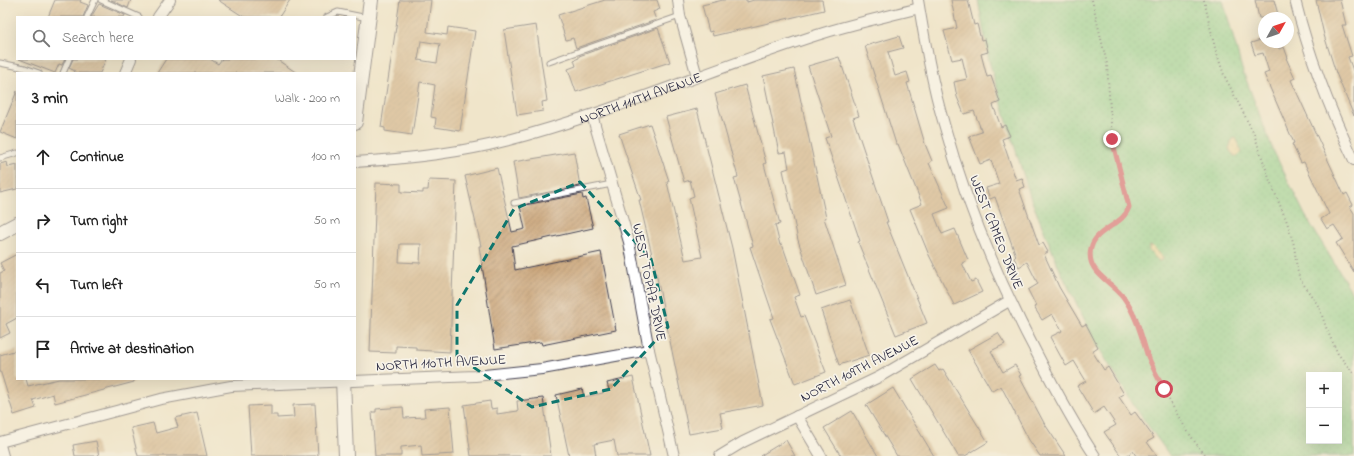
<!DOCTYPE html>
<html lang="en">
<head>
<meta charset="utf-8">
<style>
	body { margin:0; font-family:"Indie Flower",sans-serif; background:#f2f2f2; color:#222 }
	.controls { position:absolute; right:12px; bottom:12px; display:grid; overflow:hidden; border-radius:0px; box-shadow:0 4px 16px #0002 }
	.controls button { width:36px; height:36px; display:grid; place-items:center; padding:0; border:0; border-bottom:1px solid #e0e0e0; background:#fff; color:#222; font:20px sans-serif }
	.compass { position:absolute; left:1258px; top:12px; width:36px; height:36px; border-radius:50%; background:#fff; box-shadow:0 4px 16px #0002; rotate:50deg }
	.stop { position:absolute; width:12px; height:12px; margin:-9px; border:3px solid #d1495b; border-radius:50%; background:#fff }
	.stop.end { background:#d1495b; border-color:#fff; box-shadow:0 1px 4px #0008 }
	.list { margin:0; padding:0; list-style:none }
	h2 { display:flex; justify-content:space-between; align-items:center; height:52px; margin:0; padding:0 16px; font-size:17px }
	h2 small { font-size:13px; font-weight:400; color:#767676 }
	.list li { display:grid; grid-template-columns:26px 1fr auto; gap:12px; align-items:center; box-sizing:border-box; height:64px; padding:0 16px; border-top:1px solid #e0e0e0 }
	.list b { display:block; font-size:15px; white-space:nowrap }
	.list em { font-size:13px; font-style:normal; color:#767676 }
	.icon { flex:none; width:22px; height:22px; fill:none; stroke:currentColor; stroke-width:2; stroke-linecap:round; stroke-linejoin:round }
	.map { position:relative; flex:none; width:1354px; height:456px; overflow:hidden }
	.search { position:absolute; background:#fff; box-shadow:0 4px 16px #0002; left:16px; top:16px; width:340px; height:44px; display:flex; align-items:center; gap:10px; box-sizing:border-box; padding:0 14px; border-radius:0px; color:#767676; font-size:15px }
	.panel { position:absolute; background:#fff; box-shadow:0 4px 16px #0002; left:16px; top:72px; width:340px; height:308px; border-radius:0px }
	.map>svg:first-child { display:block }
	.grass { fill:url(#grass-dots); stroke:#547964; fill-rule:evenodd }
	.sand { fill:url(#sand-dots); stroke:#887e6c }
	.building { fill:url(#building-hatch); fill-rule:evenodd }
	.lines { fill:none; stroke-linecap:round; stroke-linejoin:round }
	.lane-casing { stroke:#413f51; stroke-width:7 }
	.street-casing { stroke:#413f51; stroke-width:12 }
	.secondary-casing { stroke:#413f51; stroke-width:16 }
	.path { stroke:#413f51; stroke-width:2; stroke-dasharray:1 3; stroke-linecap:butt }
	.lane { stroke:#fff; stroke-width:5 }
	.street { stroke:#fff; stroke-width:10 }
	.secondary { stroke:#fff; stroke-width:14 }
	.route { stroke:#d1495b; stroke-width:5 }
	.marked { fill:none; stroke:#0f766e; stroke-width:3; stroke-dasharray:8 5; stroke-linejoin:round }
	.labels { text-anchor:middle; stroke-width:3.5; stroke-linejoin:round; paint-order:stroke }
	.street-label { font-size:14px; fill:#22223b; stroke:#f7f3e8 }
</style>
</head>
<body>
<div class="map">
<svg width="1354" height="456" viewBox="0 0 1354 456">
	<defs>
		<pattern id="grass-dots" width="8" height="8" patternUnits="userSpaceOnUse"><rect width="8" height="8" fill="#87d08d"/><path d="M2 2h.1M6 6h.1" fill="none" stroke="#74b27b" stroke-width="1.8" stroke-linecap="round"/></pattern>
		<pattern id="sand-dots" width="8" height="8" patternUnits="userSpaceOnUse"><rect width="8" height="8" fill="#eeda9e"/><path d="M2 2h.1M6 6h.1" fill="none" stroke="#ccbb89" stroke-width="1.8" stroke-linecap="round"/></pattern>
		<pattern id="building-hatch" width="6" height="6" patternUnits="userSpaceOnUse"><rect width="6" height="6" fill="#caa579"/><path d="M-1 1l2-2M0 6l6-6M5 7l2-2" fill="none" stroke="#a48664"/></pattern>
	</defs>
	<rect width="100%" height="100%" fill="#f7f3e8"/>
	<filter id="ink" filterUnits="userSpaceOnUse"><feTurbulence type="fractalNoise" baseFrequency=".025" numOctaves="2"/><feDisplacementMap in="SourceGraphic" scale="8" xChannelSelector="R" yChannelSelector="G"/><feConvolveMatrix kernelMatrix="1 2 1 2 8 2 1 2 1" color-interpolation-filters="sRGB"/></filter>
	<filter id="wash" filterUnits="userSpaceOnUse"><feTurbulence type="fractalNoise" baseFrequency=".012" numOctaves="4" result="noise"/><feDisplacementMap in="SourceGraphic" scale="16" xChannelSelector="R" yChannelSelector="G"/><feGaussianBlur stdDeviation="0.9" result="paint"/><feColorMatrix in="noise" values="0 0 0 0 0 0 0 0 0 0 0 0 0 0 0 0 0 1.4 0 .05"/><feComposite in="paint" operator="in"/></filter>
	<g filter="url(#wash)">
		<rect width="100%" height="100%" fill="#f0e5cb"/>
		<path class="grass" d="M978 0H1223L1242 69 1273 150 1305 215 1354 296V456H1170L1136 409 1097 345 1060 270 1031 199 1011 135 989 61ZM1309 375H1339V441H1309Z"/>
		<path class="sand" d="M1235 138 1237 139V142L1242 152 1238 156H1234L1229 149 1232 140Z
			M1152 246 1163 257V260L1159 261 1149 251V247Z"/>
		<g id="blocks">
			<path class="building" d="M55 0H81L80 2 88 5 83 17H48Z
				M111 0H131L128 8Z
				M218 0H290L279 17H244Z
				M400 0H431L427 32 447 35 448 27 475 31 460 131 435 127 436 118 431 117 435 85 420 82 412 135 385 131V128L381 127ZM421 41 440 44 437 63 418 60Z
				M605 0H657L660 9 653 12 656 20 576 48 573 38 566 40 558 15Z
				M723 0H747V2L754 0H822L824 10 713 36 712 31 709 32 702 5Z
				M951 0H968L974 25 977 24 981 40 985 39 988 52 981 54 987 77 991 76 1000 102 993 105 1001 127 1005 125 1010 136 1002 139 1016 180 1022 178 1025 187 1019 189 1039 245 1043 243 1048 252 1044 254 1059 287 1082 326 1086 324 1098 347 1092 351 1104 370 1108 367 1124 394 1119 397 1131 415 1135 412 1154 438 1147 442 1157 456H1136L1133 451 1126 456H1121L1104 432 1116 425 1104 407 1094 414 1077 386 1086 381 1074 361 1066 366 1050 337 1062 331 1052 314 1042 320 1034 307 1036 306 1028 290 1038 284 1027 262 1019 267 1014 258 1016 256 995 197 990 199 986 188 999 184 991 160 980 164 969 136 982 132 974 111 964 114 957 97 954 82 967 79 962 58 952 60 944 31 957 28Z
				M1255 0H1274L1279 18H1259Z
				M1316 0H1340L1346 25H1342L1352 56 1348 57 1354 73V116L1336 73 1324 35Z
				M99 4 125 15 124 17H91Z
				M536 25 547 101 542 102 543 111 517 115 504 30Z
				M658 28 670 62 576 92 568 69 576 66 574 60 579 58V56Z
				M899 36 903 48 888 52 895 76 907 72 910 82 907 83 925 144 932 161 929 163 949 208 934 214 942 234 955 229 968 260 962 263 971 282 976 280 982 292 954 305 929 255 910 209 922 204 898 144H896L865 46Z
				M1264 39V42H1277L1279 49 1284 47 1288 58H1286L1295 78 1291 80 1344 195 1347 193 1353 205 1350 207 1354 213V272L1336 243 1343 239 1334 225 1327 229 1321 219 1329 214 1304 162 1301 163 1292 144 1294 143 1264 74 1269 72 1263 53 1255 55 1251 43Z
				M839 57 859 116 853 118 888 222H886L927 323 896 335 858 242 860 241 825 138 831 136 808 66Z
				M19 59H65L62 65 59 64 55 73Z
				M73 59H106L100 73H74L75 71 69 68Z
				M166 59H210L218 64 222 59H276L297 73H157Z
				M794 69 826 218H824L846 285 816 295 798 240 783 170 789 168 786 152 779 153 763 76Z
				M745 85 766 163 764 164 780 224 775 225 780 245 782 244 800 295 794 297 801 317 804 316 826 372 795 384 770 319 774 318 750 247 753 246 734 178 738 177 715 94Z
				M17 91V139L0 132Z
				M697 109 732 248 763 405 720 413 723 428 689 434 654 263 639 200H641L619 134 650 124 669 181 667 182 685 260 702 257 689 198 694 196 690 180 684 182 666 117Z
				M574 152 580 186 519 198 513 162Z
				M7 162 8 167 17 165V189L0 193V164Z
				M497 168 512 232 525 229 520 206 582 194 583 199 586 198 593 228 512 246 515 270 601 252 616 330 542 345 541 342 495 349 479 246H481L465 176Z
				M429 180 456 181 450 352 416 350V347L396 346V353L370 352 376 183 401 184V192L423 193V190H428ZM400 244H421L420 263 399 262Z
				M17 254V318L6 324 10 333 0 338V273L4 271 0 263Z
				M850 300 869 355 839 365 821 310Z
				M998 333 1005 344 991 351 1003 372 1015 365 1021 375 1019 376 1044 423 1066 456H1040L1029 440 1001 386 992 391 968 350Z
				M17 350V379H26L28 386 59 379H134V382L55 403 53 394 33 400 36 408 14 415 0 370V355Z
				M935 365 939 371 943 369 988 442 965 456H958L912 379Z
				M633 377 650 456H617L614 440 594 444 596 456H569L556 395 582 389 584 397 603 393V391L609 390 607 383Z
				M893 388 934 456H897L866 405Z
				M543 398 551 456H471L464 405 490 401 491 409 497 408V414L518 411 517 401Z
				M315 404 318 456H251L248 406 271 405V415H277V418L294 417 293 405Z
				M403 407 404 418 425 417 424 409 450 407 454 454 422 456 421 445 401 447V456H375L372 412H376V409Z
				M852 411 872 446 878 456H841L824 428Z
				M197 413 207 456H138L131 428 153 423 156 433 178 427 175 418Z
				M786 440 795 456H760Z
				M96 441 99 456H75L73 445Z"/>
		</g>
	</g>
	<g filter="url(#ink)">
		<use href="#blocks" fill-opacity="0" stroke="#413f51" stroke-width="1"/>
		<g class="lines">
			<g class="lane-casing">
				<path id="lane" d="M101 0 139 17
					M87 17 95 0
					M327 17 338 12 368 18
					M549 62 680 16
					M0 63 25 68 39 73
					M63 73 69 59
					M0 158 17 153
					M514 203 612 184"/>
			</g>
			<g class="street-casing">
				<g id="street">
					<path d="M678 0 680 16 697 76"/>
					<path d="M918 0C925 42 932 84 944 124 966 204 998 280 1037 354 1055 389 1073 423 1095 456"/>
					<path d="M1295 0C1309 56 1329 108 1354 160"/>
					<path d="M158 17 170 0"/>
					<path d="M125 73 131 59"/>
					<path d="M592 115 629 242 649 350 674 456"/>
					<path id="s1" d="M355 162C405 159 456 154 505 141 611 113 712 69 817 35 850 24 885 17 919 8"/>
					<path d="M797 416 821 456"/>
					<path d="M0 442 161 399 231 386 475 376 542 369 649 350"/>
					<path d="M0 445 3 456"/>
					<path d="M720 456 743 442 879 377 1009 301"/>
				</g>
			</g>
			<g class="secondary-casing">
				<path id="secondary" d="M355 122 371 0
					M0 233 17 224
					M343 379 346 456"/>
			</g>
			<path class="path" d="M1092 0 1107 64 1112 139 1129 207C1123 228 1090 229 1090 254 1090 273 1105 277 1116 288 1123 296 1129 305 1134 313 1141 326 1143 340 1147 354 1156 378 1189 440 1207 456
				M1204 0 1215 48 1224 75 1254 134 1270 181 1287 222 1294 245 1297 269 1300 279 1319 307 1327 330 1338 354 1354 374"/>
			<use href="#lane" class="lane"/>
			<use href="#street" class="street"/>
			<use href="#secondary" class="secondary"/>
		</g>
	</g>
	<g class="lines" filter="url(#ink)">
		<path class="route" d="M1112 139 1129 207C1123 226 1096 228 1091 248 1085 273 1112 281 1124 298 1136 315 1141 334 1147 354 1152 366 1158 378 1164 389"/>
	</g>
	<path d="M0 0H1354V456H0ZM580 182 651 259 668 327 611 389 532 407 457 356V305L514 209Z" fill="#f0e5cb" fill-opacity=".55" fill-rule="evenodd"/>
	<path class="marked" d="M580 182 651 259 668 327 611 389 532 407 457 356V305L514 209Z"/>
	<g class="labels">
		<g class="street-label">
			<text dy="5" stroke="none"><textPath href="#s1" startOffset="294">NORTH 111TH AVENUE</textPath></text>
			<text transform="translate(997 232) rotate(68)" y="5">WEST CAMEO DRIVE</text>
			<text transform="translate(650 282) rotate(78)" y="5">WEST TOPAZ DRIVE</text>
			<text transform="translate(441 362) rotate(-3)" y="5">NORTH 110TH AVENUE</text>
			<text transform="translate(859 368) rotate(-27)" y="5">NORTH 109TH AVENUE</text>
		</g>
	</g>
</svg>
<div class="controls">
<button>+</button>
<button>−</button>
</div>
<svg class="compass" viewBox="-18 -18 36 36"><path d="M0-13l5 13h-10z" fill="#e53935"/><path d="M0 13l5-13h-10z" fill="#767676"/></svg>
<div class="stop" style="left:1164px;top:389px"></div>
<div class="stop end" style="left:1112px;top:139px"></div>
<div class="search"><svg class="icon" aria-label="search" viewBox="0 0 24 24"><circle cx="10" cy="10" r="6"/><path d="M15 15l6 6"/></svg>Search here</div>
<section class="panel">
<h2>3 min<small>Walk · 200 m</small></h2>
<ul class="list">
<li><svg class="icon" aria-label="ahead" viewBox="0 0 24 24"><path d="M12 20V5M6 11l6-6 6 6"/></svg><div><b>Continue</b></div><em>100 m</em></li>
<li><svg class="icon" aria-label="right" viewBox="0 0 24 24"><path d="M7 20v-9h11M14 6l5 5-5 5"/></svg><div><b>Turn right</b></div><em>50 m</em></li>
<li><svg class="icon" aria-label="left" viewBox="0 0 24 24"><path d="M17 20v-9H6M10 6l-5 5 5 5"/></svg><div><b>Turn left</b></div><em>50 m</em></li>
<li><svg class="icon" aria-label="arrive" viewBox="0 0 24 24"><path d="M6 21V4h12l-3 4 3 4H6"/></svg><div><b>Arrive at destination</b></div></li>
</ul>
</section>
</div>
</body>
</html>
